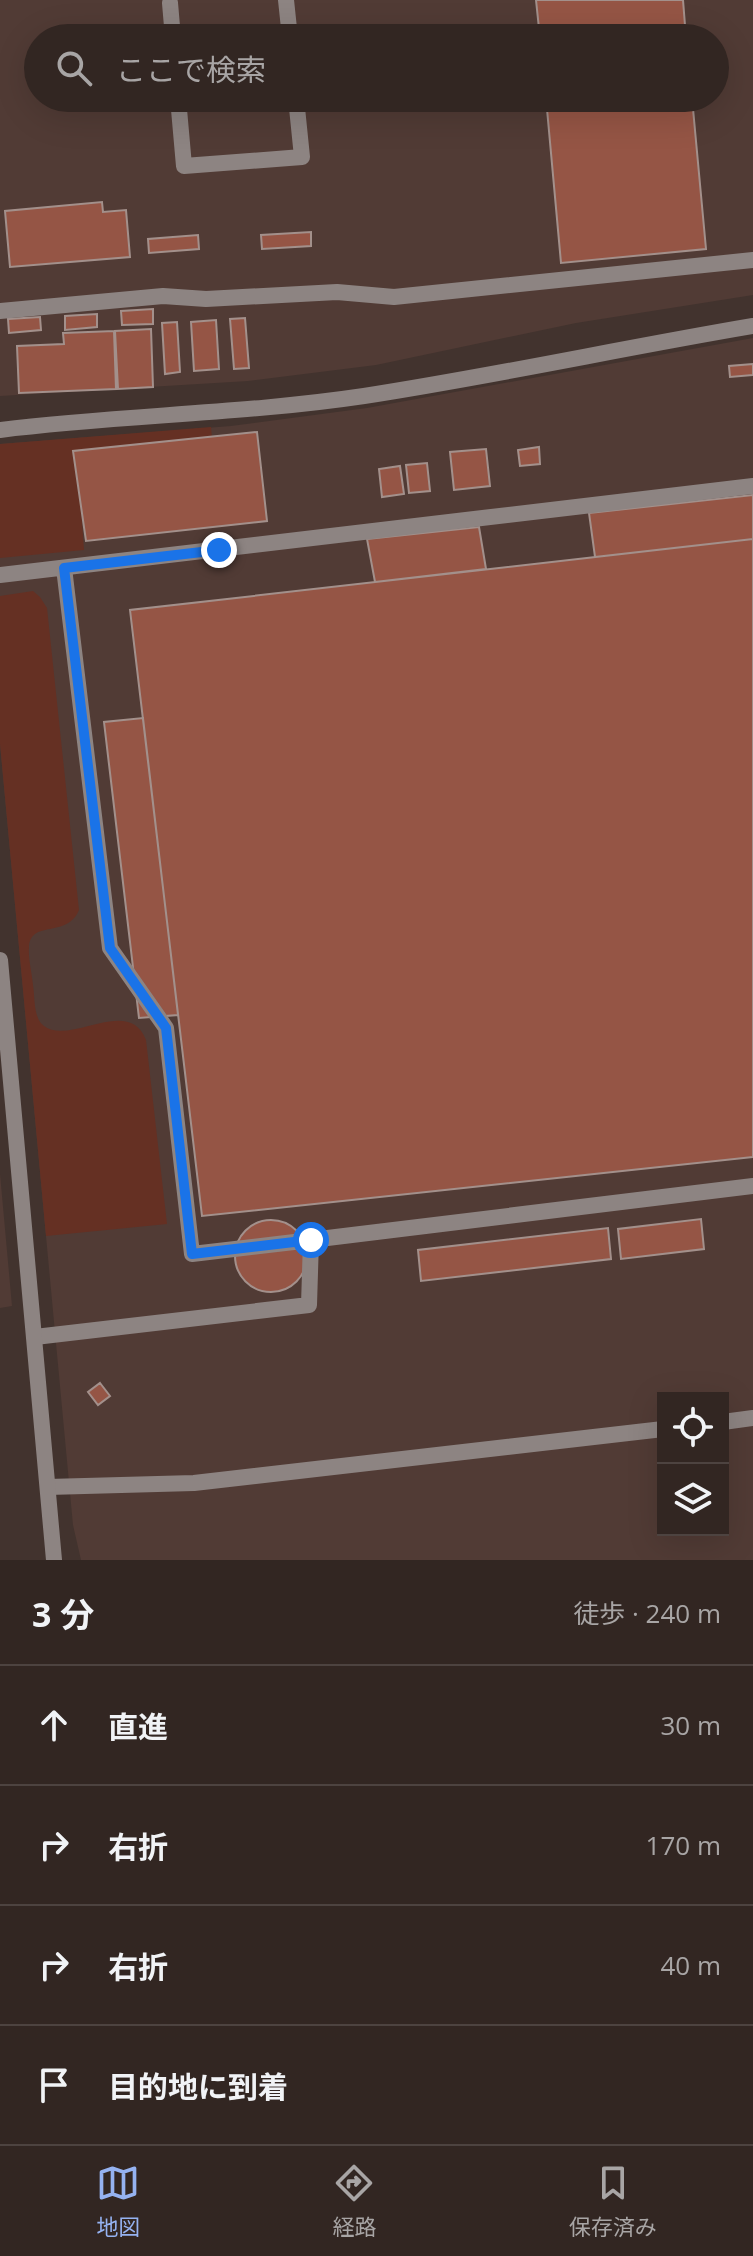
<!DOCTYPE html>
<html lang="ja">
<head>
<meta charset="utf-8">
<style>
	body { margin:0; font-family:"Open Sans","Noto Sans JP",sans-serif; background:#3a2e2a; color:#f1f3f6 }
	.controls { position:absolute; right:24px; bottom:24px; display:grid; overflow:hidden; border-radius:0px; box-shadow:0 8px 32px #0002 }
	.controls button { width:72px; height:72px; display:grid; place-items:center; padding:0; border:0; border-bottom:2px solid #4d4340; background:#322622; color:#f1f3f6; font:40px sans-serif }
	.stop { position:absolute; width:24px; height:24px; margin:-18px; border:6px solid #1a73e8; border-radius:50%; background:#fff }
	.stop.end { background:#1a73e8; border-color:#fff; box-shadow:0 2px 8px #0008 }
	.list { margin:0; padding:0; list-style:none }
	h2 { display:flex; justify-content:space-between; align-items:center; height:104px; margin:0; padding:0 32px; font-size:34px }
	h2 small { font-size:26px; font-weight:400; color:#a8a5a5 }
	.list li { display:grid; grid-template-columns:52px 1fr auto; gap:24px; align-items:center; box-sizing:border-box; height:120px; padding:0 32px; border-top:2px solid #4d4340 }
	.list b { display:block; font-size:30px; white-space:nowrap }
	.list em { font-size:26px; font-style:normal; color:#a8a5a5 }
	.icon { flex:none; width:44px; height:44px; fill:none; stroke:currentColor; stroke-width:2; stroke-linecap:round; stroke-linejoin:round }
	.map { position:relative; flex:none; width:753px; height:1560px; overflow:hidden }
	.search { position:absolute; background:#322622; box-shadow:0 8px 32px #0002; left:24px; right:24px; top:24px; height:88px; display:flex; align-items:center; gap:20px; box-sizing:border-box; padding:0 28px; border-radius:44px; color:#a8a5a5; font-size:30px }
	.sheet { height:584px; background:#322622 }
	nav { display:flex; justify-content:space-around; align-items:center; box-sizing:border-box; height:112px; border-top:2px solid #4d4340; background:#322622; font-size:22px; color:#a8a5a5 }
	nav a { display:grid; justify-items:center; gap:4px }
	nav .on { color:#95b2f1 }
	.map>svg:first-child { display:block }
	.built { fill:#513b35; fill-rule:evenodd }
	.green { fill:#653023 }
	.building { fill:#955545; stroke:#a3908b; stroke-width:2 }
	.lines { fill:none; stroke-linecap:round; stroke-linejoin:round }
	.service { stroke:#8d8482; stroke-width:16 }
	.minor { stroke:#8d8482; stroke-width:16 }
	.route { stroke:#1a73e8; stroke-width:10 }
</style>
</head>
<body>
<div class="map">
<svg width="753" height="1560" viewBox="0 0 753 1560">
	<rect width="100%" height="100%" fill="#42332e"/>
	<path class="built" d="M0 0H753V295L576 323 376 365 248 381 0 396ZM38 38H715V98H38Z
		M753 338V1560H81L73 1525 0 744V444L231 426 367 408ZM663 1398H723V1530H663Z
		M0 1174 12 1306 0 1308Z"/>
	<path class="green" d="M211 427 212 438 77 453 84 550 0 558V444Z
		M33 591 40 597 47 608 79 910C67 939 31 919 29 947 28 959 32 973 33 985 35 997 33 1018 44 1026 70 1046 129 995 146 1040L167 1224 46 1236 0 744V596Z"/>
	<path class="building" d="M536 0H683L686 38H540Z
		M546 98H692L706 249 561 263Z
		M102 202 103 212 126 210 130 257 10 267 5 211Z
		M311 232V246L262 249 261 235Z
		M198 235 199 249 149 253 148 239Z
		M153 309V324L122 325 121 311Z
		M97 314V327L65 330V316Z
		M40 317 41 330 9 333 8 319Z
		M245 318 249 368 234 369 230 319Z
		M216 320 219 369 194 371 191 322Z
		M177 322 180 372 165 374 162 323Z
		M151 329 153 387 118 389 115 331Z
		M114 331 116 389 19 393 17 346 64 344 63 333Z
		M753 364V375L730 377 729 366Z
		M257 432 267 521 86 541 73 451Z
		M539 447 540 464 520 466 518 450Z
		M486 449 490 486 454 490 450 452Z
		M427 463 430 491 409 493 406 465Z
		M400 466 404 494 382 497 379 469Z
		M753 495V539L595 557 589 513Z
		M479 527 486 569 375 582 367 539Z
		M753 539V1157L202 1216 130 610Z
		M143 718 178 1015 139 1018 104 722Z
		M701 1219 704 1249 621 1259 618 1229Z
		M235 1256a36 36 0 1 1 72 0a36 36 0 1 1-72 0Z
		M608 1228 611 1259 421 1281 418 1250Z
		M100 1383 110 1396 98 1405 88 1392Z"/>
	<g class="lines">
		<path class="service" d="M286 0 290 38
			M170 3 173 38
			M178 98 184 166 302 157 296 98
			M0 311 163 296 206 299 337 292 394 297 753 260
			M64 568 110 948 166 1028 192 1254 311 1240
			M0 575 753 486
			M35 1337 309 1305 311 1240 753 1186
			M723 1422 753 1418
			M48 1487 194 1483 663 1429"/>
		<path class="minor" d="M0 430C121 415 243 414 364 396 494 376 623 348 753 326
			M0 960 54 1560"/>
	</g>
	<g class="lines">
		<path class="route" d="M219 550 64 568 110 948 166 1028 192 1254 311 1240"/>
	</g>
</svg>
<div class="controls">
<button><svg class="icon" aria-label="locate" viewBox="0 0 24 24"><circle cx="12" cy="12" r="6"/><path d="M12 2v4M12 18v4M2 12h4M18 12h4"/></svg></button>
<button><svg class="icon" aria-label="layers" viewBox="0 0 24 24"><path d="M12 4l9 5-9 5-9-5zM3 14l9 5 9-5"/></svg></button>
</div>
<div class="stop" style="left:311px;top:1240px"></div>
<div class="stop end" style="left:219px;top:550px"></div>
<div class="search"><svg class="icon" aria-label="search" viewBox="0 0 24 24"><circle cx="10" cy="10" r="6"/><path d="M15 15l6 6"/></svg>ここで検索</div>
</div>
<section class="sheet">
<h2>3 分<small>徒歩 · 240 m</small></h2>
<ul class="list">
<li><svg class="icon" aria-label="ahead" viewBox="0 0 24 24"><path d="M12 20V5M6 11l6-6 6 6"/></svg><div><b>直進</b></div><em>30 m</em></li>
<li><svg class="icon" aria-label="right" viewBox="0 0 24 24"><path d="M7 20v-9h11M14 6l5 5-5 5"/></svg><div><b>右折</b></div><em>170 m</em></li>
<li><svg class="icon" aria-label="right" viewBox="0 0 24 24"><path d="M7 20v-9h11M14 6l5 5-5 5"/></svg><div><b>右折</b></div><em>40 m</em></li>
<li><svg class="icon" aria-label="arrive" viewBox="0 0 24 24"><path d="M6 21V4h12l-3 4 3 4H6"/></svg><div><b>目的地に到着</b></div></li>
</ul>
</section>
<nav>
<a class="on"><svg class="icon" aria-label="map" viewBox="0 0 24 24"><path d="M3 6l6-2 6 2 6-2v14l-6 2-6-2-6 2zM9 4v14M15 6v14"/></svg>地図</a>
<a><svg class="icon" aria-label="directions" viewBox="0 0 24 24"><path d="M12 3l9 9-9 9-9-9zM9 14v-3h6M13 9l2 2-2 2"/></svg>経路</a>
<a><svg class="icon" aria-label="saved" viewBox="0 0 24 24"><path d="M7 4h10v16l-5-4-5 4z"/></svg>保存済み</a>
</nav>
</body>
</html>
